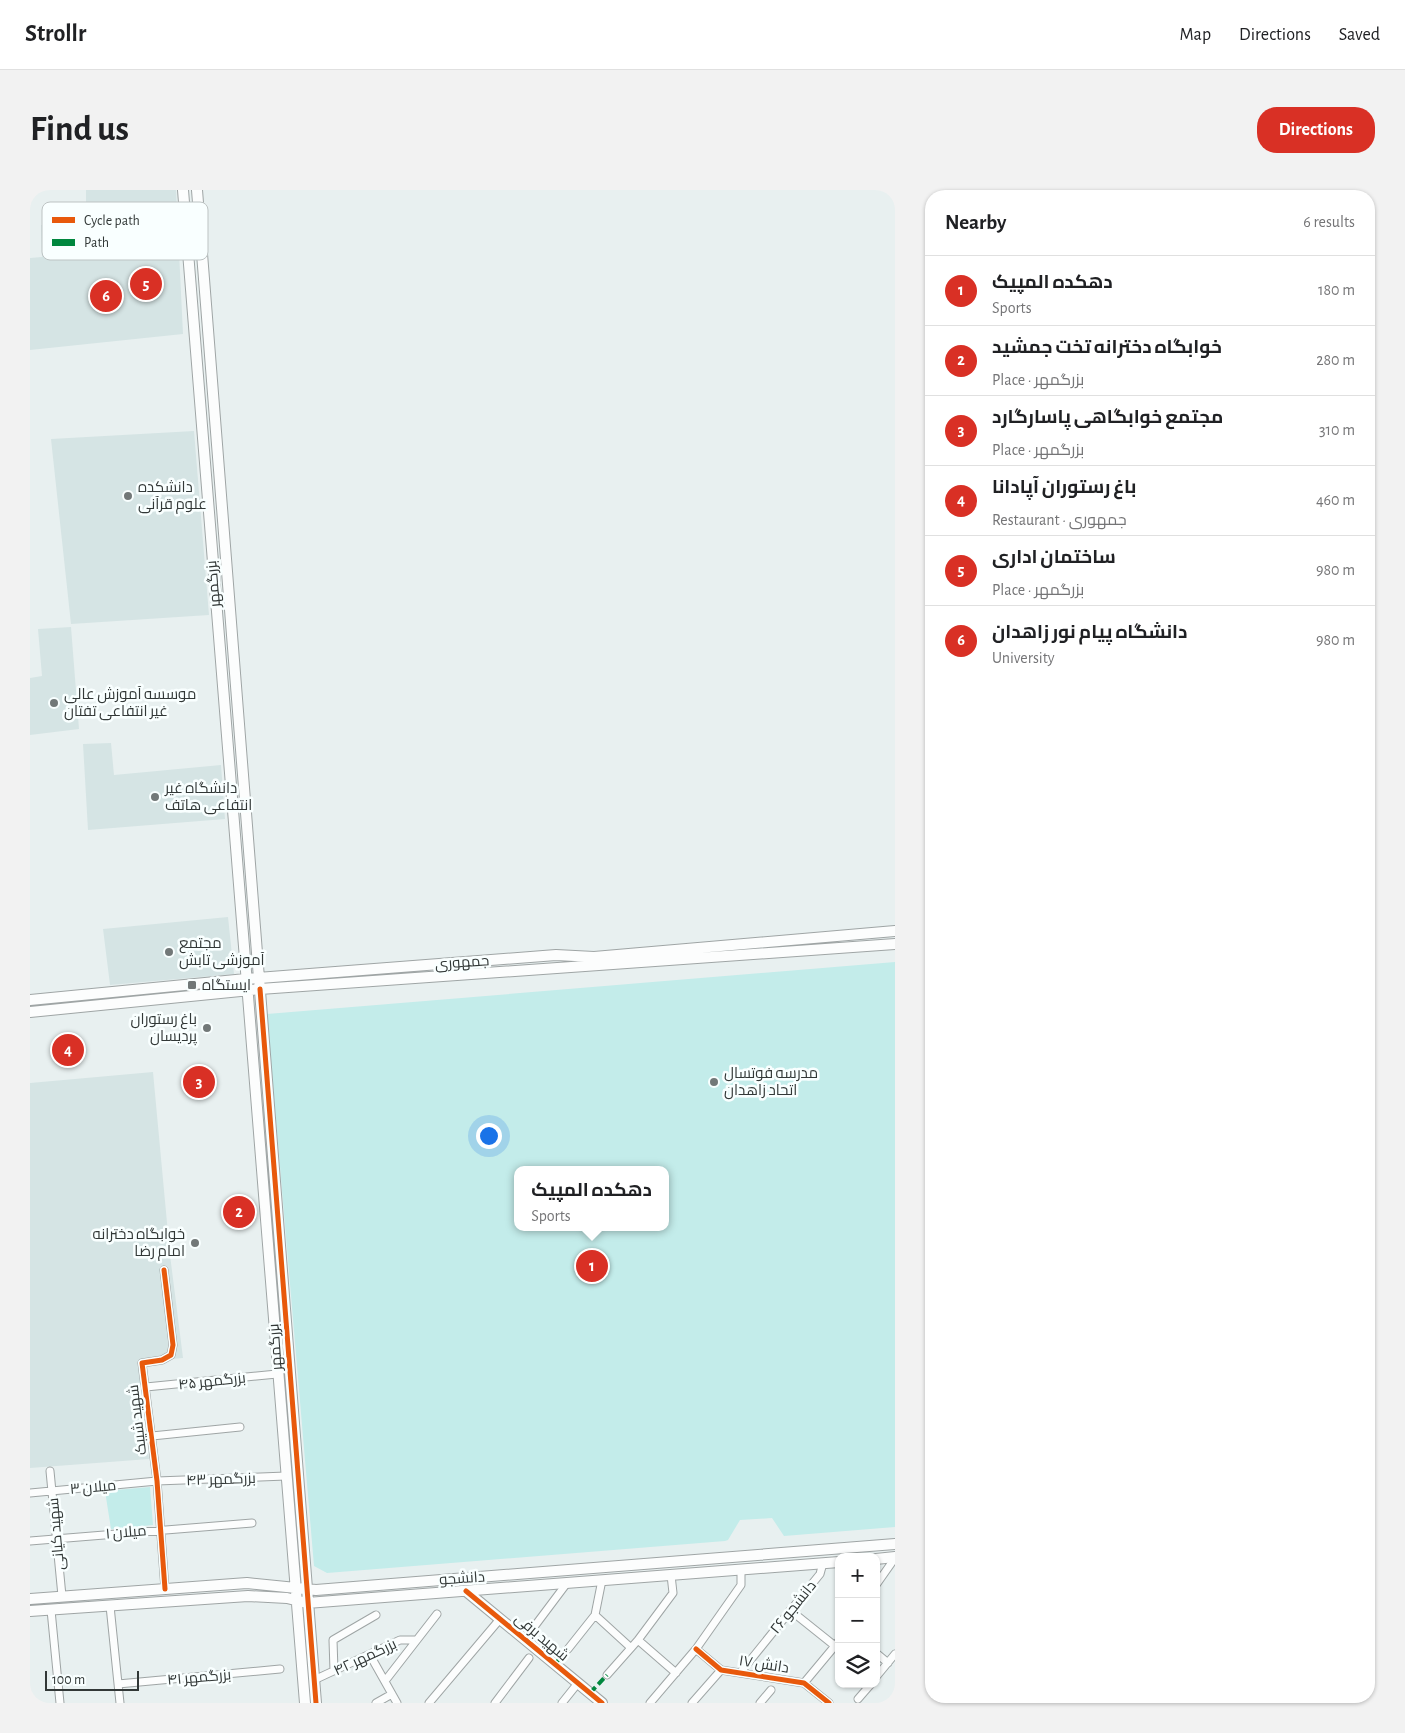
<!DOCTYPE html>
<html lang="en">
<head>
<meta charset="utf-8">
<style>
	body { margin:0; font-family:"Alegreya Sans",Cairo,sans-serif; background:#f2f2f2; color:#202124 }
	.controls { position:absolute; right:15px; bottom:15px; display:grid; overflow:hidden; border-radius:10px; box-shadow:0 1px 4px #0004 }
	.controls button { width:45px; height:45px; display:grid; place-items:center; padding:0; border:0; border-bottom:1px solid #e0e0e0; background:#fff; color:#202124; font:25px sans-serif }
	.scale { position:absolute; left:15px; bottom:12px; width:94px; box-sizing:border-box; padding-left:5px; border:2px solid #323837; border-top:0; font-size:14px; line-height:18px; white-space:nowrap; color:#323837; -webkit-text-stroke:4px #f9ffff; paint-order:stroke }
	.you { position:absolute; left:458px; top:945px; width:18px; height:18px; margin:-12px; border:4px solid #fff; border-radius:50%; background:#1a73e8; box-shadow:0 0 0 8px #1a73e833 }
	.badge { display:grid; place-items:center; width:32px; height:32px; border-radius:50%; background:#d93025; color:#fff; font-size:16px; font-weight:700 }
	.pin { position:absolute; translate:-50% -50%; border:2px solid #fff; box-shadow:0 1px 5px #0006 }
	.popup { position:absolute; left:484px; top:976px; width:155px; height:65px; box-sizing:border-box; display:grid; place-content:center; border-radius:10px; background:#fff; filter:drop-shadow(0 1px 4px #0005); font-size:16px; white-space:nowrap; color:#757577 }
	.popup b { font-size:19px; color:#202124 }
	.popup::after { content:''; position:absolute; left:50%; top:100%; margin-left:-10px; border:10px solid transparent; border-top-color:#fff }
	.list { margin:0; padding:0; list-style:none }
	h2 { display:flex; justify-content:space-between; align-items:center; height:65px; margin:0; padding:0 20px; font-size:21px }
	h2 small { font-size:16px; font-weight:400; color:#757577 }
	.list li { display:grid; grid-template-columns:32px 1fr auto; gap:15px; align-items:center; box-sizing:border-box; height:70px; padding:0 20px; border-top:1px solid #e0e0e0 }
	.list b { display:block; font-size:19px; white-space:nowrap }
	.list p { margin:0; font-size:16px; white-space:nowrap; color:#757577 }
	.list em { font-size:16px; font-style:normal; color:#757577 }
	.icon { flex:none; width:28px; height:28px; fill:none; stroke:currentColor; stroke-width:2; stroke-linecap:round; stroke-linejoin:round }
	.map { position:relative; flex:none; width:865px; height:1513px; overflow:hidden; border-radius:20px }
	header { display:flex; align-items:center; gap:30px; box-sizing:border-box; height:70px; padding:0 25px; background:#fff; border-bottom:1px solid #e0e0e0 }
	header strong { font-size:24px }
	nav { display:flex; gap:28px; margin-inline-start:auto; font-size:18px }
	.intro { display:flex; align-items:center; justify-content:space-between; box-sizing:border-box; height:120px; padding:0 30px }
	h1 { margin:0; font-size:35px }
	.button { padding:12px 22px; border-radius:20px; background:#d93025; color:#fff; font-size:18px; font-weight:700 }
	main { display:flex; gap:30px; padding:0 30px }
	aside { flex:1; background:#fff; border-radius:20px; box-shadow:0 1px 4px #0004 }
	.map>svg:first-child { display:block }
	.built { fill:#d5e4e4 }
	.green { fill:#c3ecea; fill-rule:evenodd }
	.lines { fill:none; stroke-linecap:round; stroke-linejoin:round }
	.street-casing { stroke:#9fa5a5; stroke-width:9 }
	.secondary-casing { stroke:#9fa5a5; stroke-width:12 }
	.street { stroke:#fcfdfd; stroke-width:7 }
	.secondary { stroke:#fcfdfd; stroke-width:10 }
	.quiet { stroke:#00873e; stroke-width:4; stroke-dasharray:8 4; stroke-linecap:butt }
	.cycleway-casing { stroke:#f9ffff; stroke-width:8 }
	.cycleway { stroke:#e8590c; stroke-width:5 }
	.poi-dot { fill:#727878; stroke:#f9ffff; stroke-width:2 }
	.labels { text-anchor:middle; stroke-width:5; stroke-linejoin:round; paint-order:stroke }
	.poi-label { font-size:15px; fill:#323837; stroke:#f9ffff; text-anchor:start }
	.street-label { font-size:15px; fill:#323837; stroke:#f9ffff }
	.key { fill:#f9ffff; stroke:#bdc3c3; stroke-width:1 }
	.key-label { font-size:14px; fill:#323837 }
</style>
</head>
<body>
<header>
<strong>Strollr</strong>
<nav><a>Map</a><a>Directions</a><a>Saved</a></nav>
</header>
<div class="intro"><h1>Find us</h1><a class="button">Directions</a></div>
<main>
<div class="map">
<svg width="865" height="1513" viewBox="0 0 865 1513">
	<rect width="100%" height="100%" fill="#e8f0f0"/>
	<path class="built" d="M56 0H146L153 144 0 160V68L12 67 11 35 56 30Z
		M164 241 179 425 41 434 21 249Z
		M41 437 49 539 0 545V488L12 486 8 439Z
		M81 553 84 585 191 575 195 629 58 640 53 554Z
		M198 727 204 784 80 795 73 739Z
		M123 882 140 1065 153 1168 109 1172 119 1269 0 1278V893Z"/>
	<path class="green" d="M865 772V1337L754 1346 742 1328 710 1330 698 1350 695 1351 297 1383 284 1376 237 824ZM488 980H636V1037H488Z
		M120 1297 123 1335 81 1339 75 1301Z"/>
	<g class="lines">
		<g class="street-casing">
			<path id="street" d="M134 1080 143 1155 141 1165 132 1170 112 1173 127 1291 135 1399
				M116 1197 247 1184
				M122 1246 210 1237
				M20 1281 32 1406
				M0 1303 127 1291 256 1286
				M0 1351 222 1333
				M846 1395 865 1368
				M80 1416 90 1513
				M21 1420 30 1513
				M760 1420 805 1456
				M565 1425 600 1457
				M495 1449 537 1393
				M608 1450 646 1483
				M538 1459 565 1425 572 1390
				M666 1459 691 1480 774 1493 799 1513
				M846 1463 858 1473
				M340 1465 367 1513
				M304 1481 303 1450 346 1425
				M710 1483 790 1384 793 1373
				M577 1485 608 1450 643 1403 641 1385
				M846 1487 865 1464
				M284 1490 370 1450H386
				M355 1491 407 1424
				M774 1493 809 1451
				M88 1494 250 1479
				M828 1509 841 1494
				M346 1513 362 1504
				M399 1513 470 1429
				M465 1513 499 1468
				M532 1513 548 1493
				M620 1513 666 1459 711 1395V1379
				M662 1513 691 1480
				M730 1513 741 1500"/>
		</g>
		<g class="secondary-casing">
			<path id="secondary" d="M153 0 275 1513
				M167 0C202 505 248 1009 286 1513
				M0 810 216 789 526 765 564 767 865 741
				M0 822 230 799 865 754
				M846 1369 865 1367
				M436 1401 572 1513
				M0 1409 217 1393 286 1400 865 1354
				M0 1421 218 1406 257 1408 277 1413 809 1372"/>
		</g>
		<use href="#street" class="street"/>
		<use href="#secondary" class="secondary"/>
		<path class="quiet" d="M525 1474 538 1459
			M560 1503 577 1485"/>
		<g class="cycleway-casing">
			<path id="cycleway" d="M230 799 286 1513
				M134 1080 143 1155 141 1165 132 1170 112 1173 127 1291 135 1399
				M436 1401 572 1513
				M666 1459 691 1480 774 1493 799 1513"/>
		</g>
		<use href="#cycleway" class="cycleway"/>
	</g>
	<g class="poi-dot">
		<circle cx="98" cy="306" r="5"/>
		<circle cx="24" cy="513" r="5"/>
		<circle cx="125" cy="607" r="5"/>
		<circle cx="139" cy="762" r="5"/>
		<rect x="157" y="790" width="10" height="10" rx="2.5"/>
		<circle cx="177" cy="838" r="5"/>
		<circle cx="684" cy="892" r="5"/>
		<circle cx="165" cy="1053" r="5"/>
	</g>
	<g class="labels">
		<g class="poi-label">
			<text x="108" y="302">دانشکده<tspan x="108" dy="17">علوم قرآنی</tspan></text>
			<text x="34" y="509">موسسه آموزش عالی<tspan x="34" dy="17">غیر انتفاعی تفتان</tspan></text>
			<text x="135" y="603">دانشگاه غیر<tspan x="135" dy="17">انتفاعی هاتف</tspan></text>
			<text x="149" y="758">مجتمع<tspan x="149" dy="17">آموزشی تابش</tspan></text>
			<text x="172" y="800">ایستگاه</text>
			<text x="167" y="834" text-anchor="end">باغ رستوران<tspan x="167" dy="17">پردیسان</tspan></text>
			<text x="694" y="888">مدرسه فوتسال<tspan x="694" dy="17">اتحاد زاهدان</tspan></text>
			<text x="155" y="1049" text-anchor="end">خوابگاه دخترانه<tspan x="155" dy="17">امام رضا</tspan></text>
		</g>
		<g class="street-label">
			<text transform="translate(183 394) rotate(-95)" y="5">بزرگمهر</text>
			<text transform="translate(432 772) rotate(-4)" y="5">جمهوری</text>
			<text transform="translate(245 1157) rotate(-94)" y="5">بزرگمهر</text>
			<text transform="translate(182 1191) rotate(-6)" y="5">بزرگمهر ۴۵</text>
			<text transform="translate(107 1230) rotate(-97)" y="5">شهید شیبک</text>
			<text transform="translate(191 1289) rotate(-2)" y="5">بزرگمهر ۴۳</text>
			<text transform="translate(63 1297) rotate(-5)" y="5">میلان ۳</text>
			<text transform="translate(96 1342) rotate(-5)" y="5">میلان ۱</text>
			<text transform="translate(26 1344) rotate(-95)" y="5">شهید کیانی</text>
			<text transform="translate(432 1388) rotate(-4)" y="5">دانشجو</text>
			<text transform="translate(763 1417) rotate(-51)" y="5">دانشجو ۲۶</text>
			<text transform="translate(512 1447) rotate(40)" y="5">شهید برفی</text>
			<text transform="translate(335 1467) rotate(-25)" y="5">بزرگمهر ۴۲</text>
			<text transform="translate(734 1474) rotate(9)" y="5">دانش ۱۷</text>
			<text transform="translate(169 1487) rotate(-5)" y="5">بزرگمهر ۴۱</text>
		</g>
	</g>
	<rect x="12" y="12" width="166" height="58" rx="8" class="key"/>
	<rect x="22" y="27" width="23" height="6" fill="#e8590c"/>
	<rect x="22" y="49" width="23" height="7" fill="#00873e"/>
	<g class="key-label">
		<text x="54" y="35">Cycle path</text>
		<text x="54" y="57">Path</text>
	</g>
</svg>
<div class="controls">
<button>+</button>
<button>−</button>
<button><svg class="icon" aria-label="layers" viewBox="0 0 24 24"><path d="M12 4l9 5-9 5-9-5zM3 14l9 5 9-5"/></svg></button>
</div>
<div class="scale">100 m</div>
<div class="you"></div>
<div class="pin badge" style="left:562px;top:1076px">1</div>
<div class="popup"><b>دهکده المپیک</b>Sports</div>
<div class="pin badge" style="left:209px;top:1022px">2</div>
<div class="pin badge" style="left:169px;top:892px">3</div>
<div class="pin badge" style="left:38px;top:860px">4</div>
<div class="pin badge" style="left:116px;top:94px">5</div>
<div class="pin badge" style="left:76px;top:106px">6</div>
</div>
<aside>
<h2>Nearby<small>6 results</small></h2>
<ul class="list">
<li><span class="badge">1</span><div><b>دهکده المپیک</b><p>Sports</p></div><em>180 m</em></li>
<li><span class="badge">2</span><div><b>خوابگاه دخترانه تخت جمشید</b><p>Place · بزرگمهر</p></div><em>280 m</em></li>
<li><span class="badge">3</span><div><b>مجتمع خوابگاهی پاسارگارد</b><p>Place · بزرگمهر</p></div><em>310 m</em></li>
<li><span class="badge">4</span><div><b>باغ رستوران آپادانا</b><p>Restaurant · جمهوری</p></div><em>460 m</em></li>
<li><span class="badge">5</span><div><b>ساختمان اداری</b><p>Place · بزرگمهر</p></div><em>980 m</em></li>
<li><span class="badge">6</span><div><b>دانشگاه پیام نور زاهدان</b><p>University</p></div><em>980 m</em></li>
</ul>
</aside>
</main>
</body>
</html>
